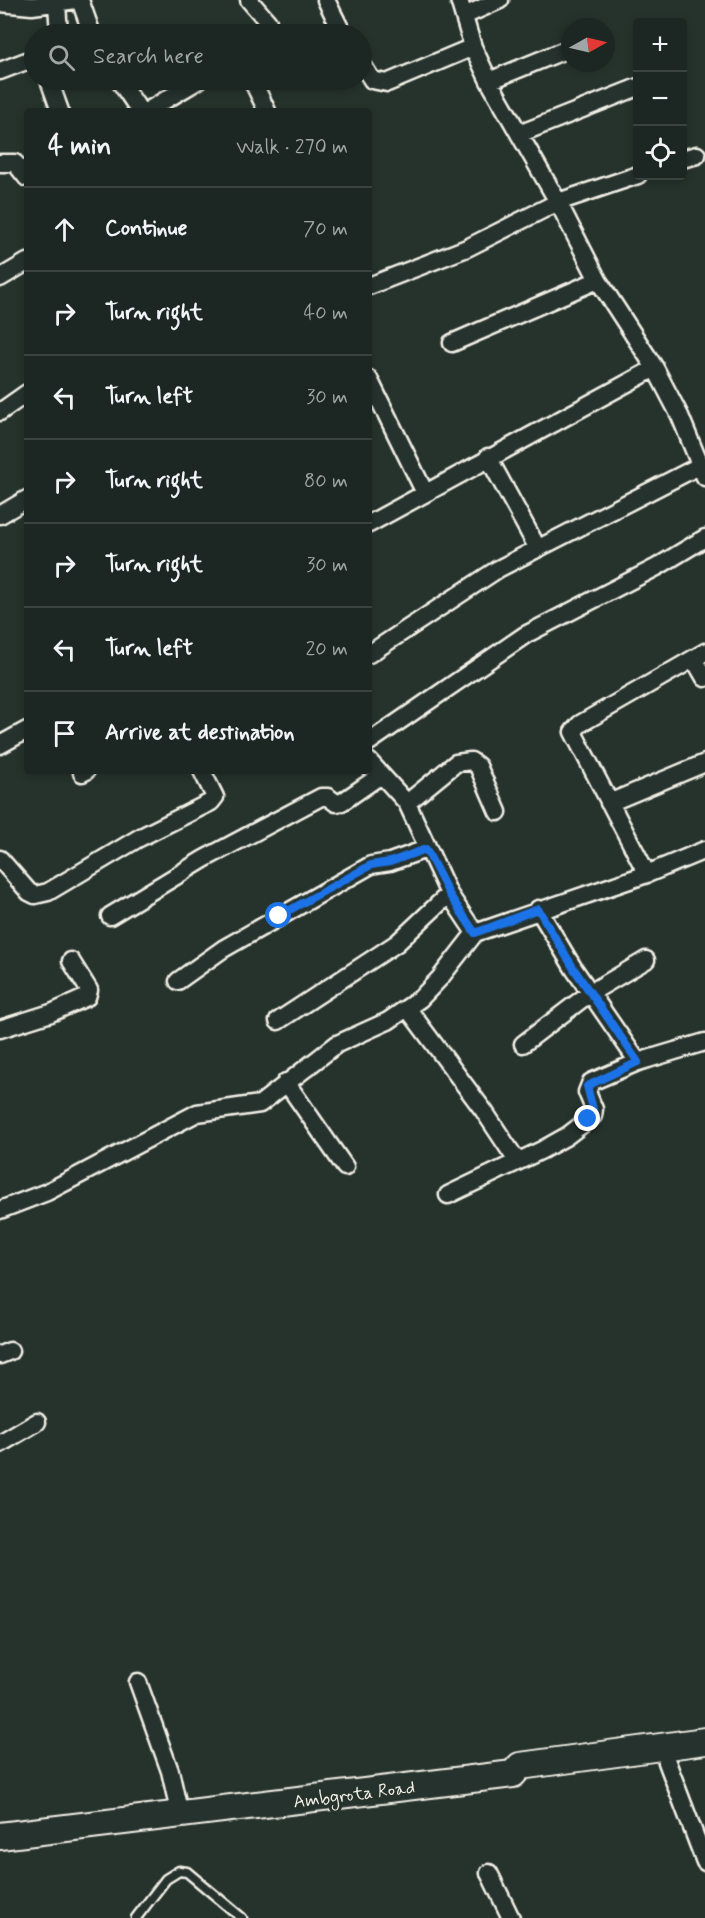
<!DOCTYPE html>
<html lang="en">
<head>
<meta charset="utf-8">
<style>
	body { margin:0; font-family:Mynerve,sans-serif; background:#252e2a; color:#f1f3f6 }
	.controls { position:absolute; right:18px; top:18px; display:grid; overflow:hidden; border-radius:6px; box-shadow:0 3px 9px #0003 }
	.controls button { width:54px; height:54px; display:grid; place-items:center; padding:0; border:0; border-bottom:2px solid #3a4340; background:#1c2622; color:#f1f3f6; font:30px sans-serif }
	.compass { position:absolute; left:561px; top:18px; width:54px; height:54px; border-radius:50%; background:#1c2622; box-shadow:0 3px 9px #0003; rotate:82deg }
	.stop { position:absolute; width:18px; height:18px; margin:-14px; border:4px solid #1a73e8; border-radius:50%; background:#fff }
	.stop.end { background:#1a73e8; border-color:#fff; box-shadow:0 2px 6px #0008 }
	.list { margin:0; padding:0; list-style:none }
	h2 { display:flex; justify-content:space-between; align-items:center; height:78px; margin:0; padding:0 24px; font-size:26px }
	h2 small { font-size:20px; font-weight:400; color:#a0a5a5 }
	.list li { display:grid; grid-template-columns:39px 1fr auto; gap:18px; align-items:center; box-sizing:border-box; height:84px; padding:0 24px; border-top:2px solid #3a4340 }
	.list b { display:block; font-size:22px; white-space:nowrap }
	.list em { font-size:20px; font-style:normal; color:#a0a5a5 }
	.icon { flex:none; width:33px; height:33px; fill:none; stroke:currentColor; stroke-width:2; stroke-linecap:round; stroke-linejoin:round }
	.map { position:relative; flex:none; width:705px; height:1918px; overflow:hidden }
	.search { position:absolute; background:#1c2622; box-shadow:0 3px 9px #0003; left:24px; top:24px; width:348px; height:66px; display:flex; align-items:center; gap:15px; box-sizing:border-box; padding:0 21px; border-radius:33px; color:#a0a5a5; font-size:22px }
	.panel { position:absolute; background:#1c2622; box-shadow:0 3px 9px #0003; left:24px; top:108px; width:348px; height:666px; border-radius:6px }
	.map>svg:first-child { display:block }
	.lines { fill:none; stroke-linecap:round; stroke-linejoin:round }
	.service-casing { stroke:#f4f1e8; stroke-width:13 }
	.minor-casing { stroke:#f4f1e8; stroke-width:21 }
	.primary-casing { stroke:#f4f1e8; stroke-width:30 }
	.service { stroke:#26332d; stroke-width:8 }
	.minor { stroke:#26332d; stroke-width:16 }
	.primary { stroke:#26332d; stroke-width:26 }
	.route { stroke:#1a73e8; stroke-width:8 }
	.labels { text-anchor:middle; stroke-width:6; stroke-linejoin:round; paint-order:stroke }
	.street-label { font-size:18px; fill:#f4f1e8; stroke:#26332d }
</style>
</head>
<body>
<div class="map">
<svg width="705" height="1918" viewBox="0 0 705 1918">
	<rect width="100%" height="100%" fill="#26332d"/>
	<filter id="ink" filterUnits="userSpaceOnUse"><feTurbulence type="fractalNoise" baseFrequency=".0167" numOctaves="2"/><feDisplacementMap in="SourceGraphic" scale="12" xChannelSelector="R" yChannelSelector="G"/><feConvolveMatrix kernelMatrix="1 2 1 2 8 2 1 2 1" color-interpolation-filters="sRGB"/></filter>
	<g filter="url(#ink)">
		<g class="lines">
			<g class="service-casing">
				<path id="service" d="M136 1918 166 1879 179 1871 187 1872 242 1918"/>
			</g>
			<g class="minor-casing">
				<path id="minor" d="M80 0 92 34
					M249 0 268 22 270 34
					M326 0 343 34
					M459 0 473 47 489 81 558 202 598 280 655 368 680 416 705 477
					M0 3 32 6 76 0
					M57 4 59 34
					M464 16 500 0
					M362 64 372 80 387 83 473 47
					M0 71 34 58
					M49 80 60 111
					M119 80 140 111
					M252 80 267 111
					M489 81 570 48
					M147 111 199 80
					M519 134 638 87
					M682 159 697 155
					M0 163H15L27 178
					M0 278 27 262
					M369 286 467 248 558 202 638 175
					M452 343 598 280
					M369 379 425 493
					M0 412 27 393
					M488 457 537 547
					M0 515 27 499
					M369 524 655 368
					M369 654 498 569 701 465
					M694 659 705 678
					M369 742 525 635 657 567 705 538
					M0 745 27 730
					M369 761 407 803 449 894 475 933
					M82 773 86 771
					M407 803 456 763 471 761 478 766 498 812
					M609 803 705 763
					M0 859 29 892 35 895 48 892 139 838 211 802 215 797 202 771
					M647 874 573 732 580 724 705 652
					M538 909 574 969 638 1062
					M110 916 204 859 321 797H328L336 803 342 802 381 775
					M178 981 223 949 371 865 390 862 426 849
					M408 1009 484 1111 517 1161
					M278 1021 397 943 449 894
					M0 1029 51 1013 87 997 89 990 71 961
					M523 1044 590 993 646 960
					M286 1082 345 1167
					M448 1195 542 1150 567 1136 593 1116 594 1109 587 1092 591 1082 638 1062 705 1042
					M0 1210 47 1192 197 1113 260 1104 337 1044 388 1021 420 999 440 978 475 933 647 874 705 850
					M0 1355 10 1351
					M0 1444 37 1422
					M138 1682 170 1771 180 1815
					M667 1762 705 1862
					M489 1873 511 1918"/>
			</g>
			<g class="primary-casing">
				<path id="primary" d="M0 1836 513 1774 520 1766 705 1741"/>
			</g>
			<use href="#service" class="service"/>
			<use href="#minor" class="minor"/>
			<use href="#primary" class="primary"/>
		</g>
	</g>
	<g class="lines" filter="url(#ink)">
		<path class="route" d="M279 916 371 865 390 862 426 849 449 894 475 933 538 909 574 969 638 1062 587 1086 594 1113 588 1119"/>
	</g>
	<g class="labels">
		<g class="street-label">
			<text transform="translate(354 1794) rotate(-7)" y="6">Ambgrota Road</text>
		</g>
	</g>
</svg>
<div class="controls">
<button>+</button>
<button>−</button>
<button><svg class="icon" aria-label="locate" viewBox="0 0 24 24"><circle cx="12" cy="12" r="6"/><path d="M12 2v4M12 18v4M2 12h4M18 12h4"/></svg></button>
</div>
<svg class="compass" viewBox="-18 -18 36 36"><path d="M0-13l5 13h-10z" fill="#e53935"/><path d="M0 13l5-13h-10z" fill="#a0a5a5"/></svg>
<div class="stop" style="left:279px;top:916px"></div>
<div class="stop end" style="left:588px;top:1119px"></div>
<div class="search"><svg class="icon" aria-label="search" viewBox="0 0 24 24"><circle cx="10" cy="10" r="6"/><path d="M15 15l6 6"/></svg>Search here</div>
<section class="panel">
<h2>4 min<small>Walk · 270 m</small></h2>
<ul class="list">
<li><svg class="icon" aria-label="ahead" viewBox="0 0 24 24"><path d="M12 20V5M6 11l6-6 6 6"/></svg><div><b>Continue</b></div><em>70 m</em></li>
<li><svg class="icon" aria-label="right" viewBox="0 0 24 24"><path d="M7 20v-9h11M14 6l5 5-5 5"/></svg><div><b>Turn right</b></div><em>40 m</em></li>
<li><svg class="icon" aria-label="left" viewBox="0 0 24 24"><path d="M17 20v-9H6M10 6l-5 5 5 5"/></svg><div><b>Turn left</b></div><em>30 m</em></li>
<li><svg class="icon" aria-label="right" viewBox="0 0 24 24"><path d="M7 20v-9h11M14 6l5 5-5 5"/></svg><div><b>Turn right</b></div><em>80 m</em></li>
<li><svg class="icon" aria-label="right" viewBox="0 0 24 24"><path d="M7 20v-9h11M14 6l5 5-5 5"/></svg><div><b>Turn right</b></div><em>30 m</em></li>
<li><svg class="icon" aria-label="left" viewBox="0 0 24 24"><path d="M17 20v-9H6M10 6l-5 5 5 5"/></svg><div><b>Turn left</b></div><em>20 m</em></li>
<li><svg class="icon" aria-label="arrive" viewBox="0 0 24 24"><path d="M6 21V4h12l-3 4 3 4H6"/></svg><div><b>Arrive at destination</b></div></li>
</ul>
</section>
</div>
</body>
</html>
